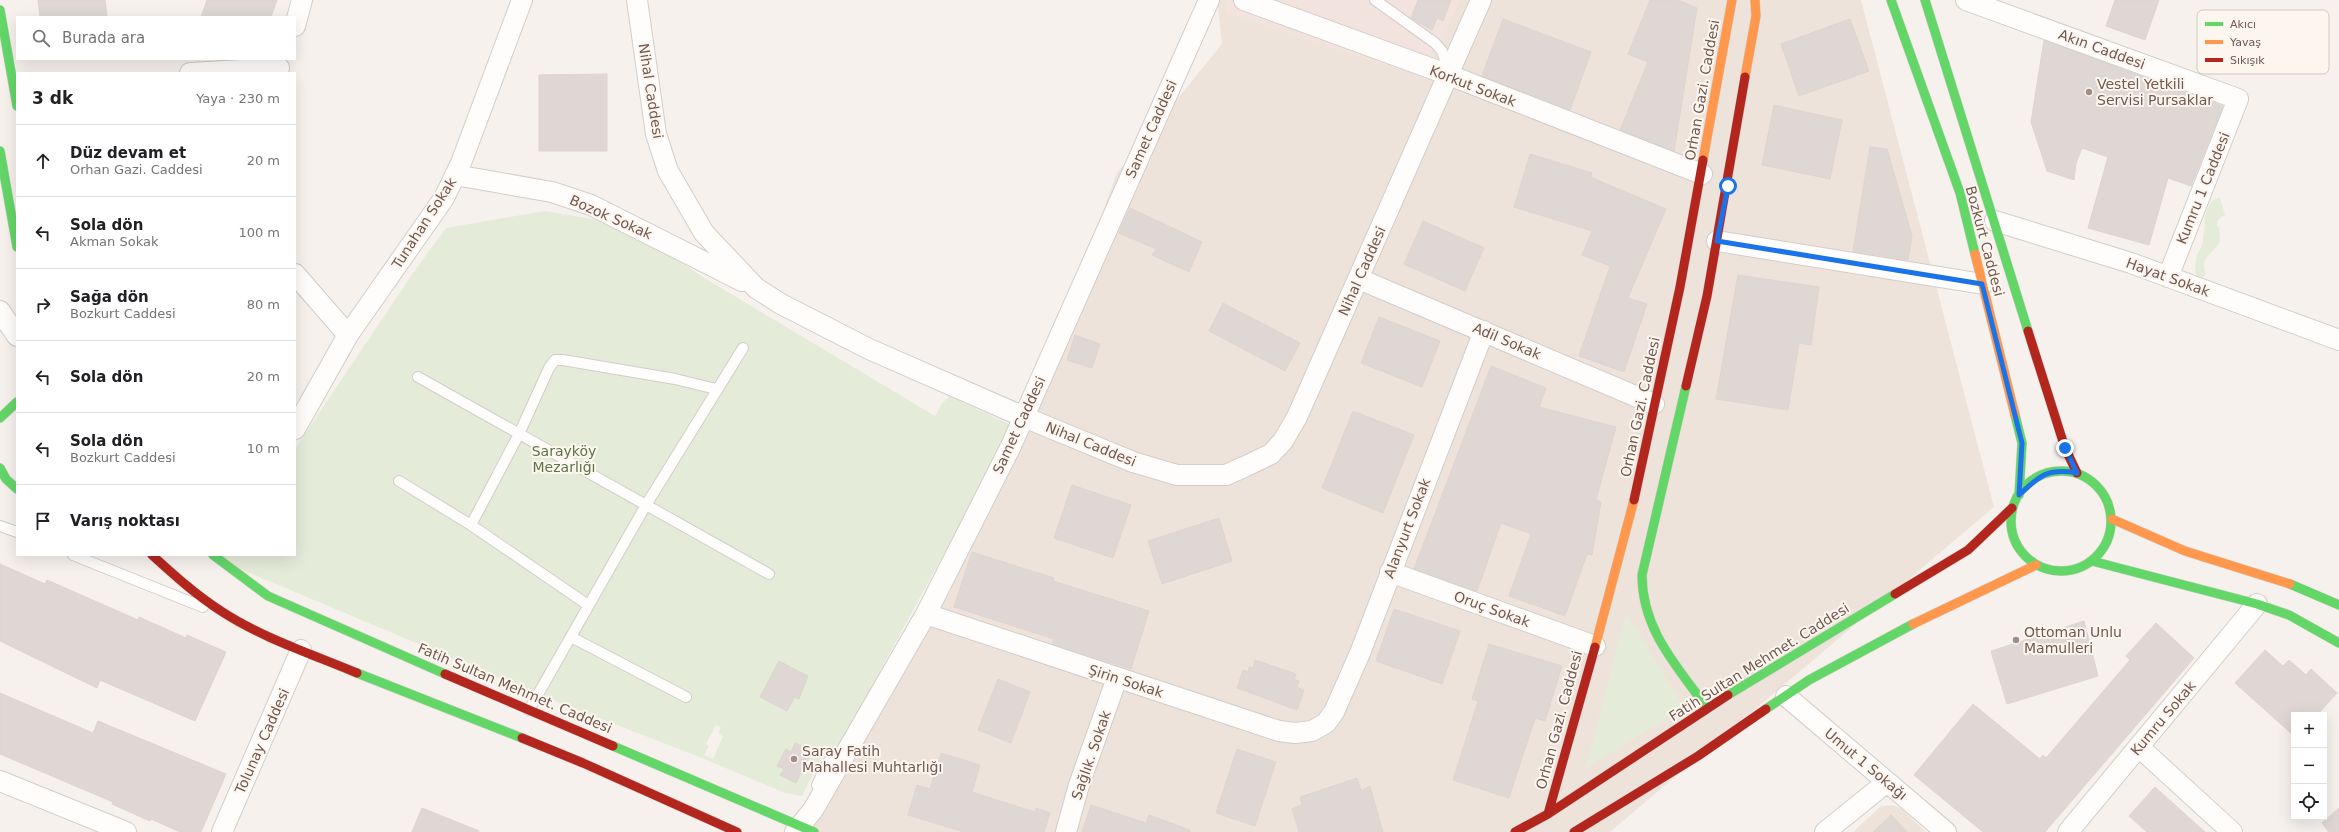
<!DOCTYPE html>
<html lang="tr">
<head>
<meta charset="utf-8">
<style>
	body { margin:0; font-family:"DejaVu Sans",sans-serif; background:#f6f6f6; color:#202124 }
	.controls { position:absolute; right:12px; bottom:12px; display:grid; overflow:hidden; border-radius:0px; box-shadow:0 4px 16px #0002 }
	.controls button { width:36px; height:36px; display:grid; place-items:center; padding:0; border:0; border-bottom:1px solid #e0e0e0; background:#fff; color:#202124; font:20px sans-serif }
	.stop { position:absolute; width:12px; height:12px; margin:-9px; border:3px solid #1a73e8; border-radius:50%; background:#fff }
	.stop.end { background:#1a73e8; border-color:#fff; box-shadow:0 1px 4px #0008 }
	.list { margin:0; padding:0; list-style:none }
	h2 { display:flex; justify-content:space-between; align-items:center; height:52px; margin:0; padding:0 16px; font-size:17px }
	h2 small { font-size:13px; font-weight:400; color:#757577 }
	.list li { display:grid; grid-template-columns:26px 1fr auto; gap:12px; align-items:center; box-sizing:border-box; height:72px; padding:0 16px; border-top:1px solid #e0e0e0 }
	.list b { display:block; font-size:15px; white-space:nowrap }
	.list p { margin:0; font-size:13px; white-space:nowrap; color:#757577 }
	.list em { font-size:13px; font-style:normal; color:#757577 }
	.icon { flex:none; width:22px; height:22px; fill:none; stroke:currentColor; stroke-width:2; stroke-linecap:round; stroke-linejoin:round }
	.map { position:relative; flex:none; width:2339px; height:832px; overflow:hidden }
	.search { position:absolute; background:#fff; box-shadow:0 4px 16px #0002; left:16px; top:16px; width:280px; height:44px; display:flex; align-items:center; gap:10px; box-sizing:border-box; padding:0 14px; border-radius:0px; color:#757577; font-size:15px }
	.panel { position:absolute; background:#fff; box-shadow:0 4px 16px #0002; left:16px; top:72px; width:280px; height:484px; border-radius:0px }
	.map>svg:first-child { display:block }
	.residential { fill:#eee3db }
	.commercial { fill:#f2e3df }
	.green { fill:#e5ebd9; fill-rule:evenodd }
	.building { fill:#dfd7d3; stroke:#ded4d0 }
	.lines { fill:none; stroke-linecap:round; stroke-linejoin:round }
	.lane-casing { stroke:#d3cdc8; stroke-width:12 }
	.street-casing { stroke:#d3cdc8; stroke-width:22 }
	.fast-casing { stroke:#d5cec9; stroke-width:10 }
	.slow-casing { stroke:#d5cec9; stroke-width:10 }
	.jam-casing { stroke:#d5cec9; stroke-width:10 }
	.lane { stroke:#fefdfc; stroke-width:10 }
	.street { stroke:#fefdfc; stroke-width:20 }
	.fast { stroke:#63d668; stroke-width:9 }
	.slow { stroke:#ff974d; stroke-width:9 }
	.jam { stroke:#b3261e; stroke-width:9 }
	.route { stroke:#1a73e8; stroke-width:5 }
	.poi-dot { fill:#a08e87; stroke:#fdf6ef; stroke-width:1.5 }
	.labels { text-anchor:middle; stroke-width:4; stroke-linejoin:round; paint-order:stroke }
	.street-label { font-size:14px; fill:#715850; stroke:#fdf6ef }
	.poi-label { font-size:14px; fill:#715850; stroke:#fdf6ef; text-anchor:start }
	.park-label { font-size:14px; fill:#5b7549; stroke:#fdf6ef }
	.key { fill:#fdf6ef; stroke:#d3c7bf; stroke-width:1 }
	.key-label { font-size:11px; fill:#715850 }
</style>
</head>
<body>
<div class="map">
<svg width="2339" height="832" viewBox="0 0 2339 832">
	<rect width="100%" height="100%" fill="#f6f1ed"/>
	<path class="residential" d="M1217 0H1861L1994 507 1610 832H798L1024 431 1117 173 1222 44Z
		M1892 805 1902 809 1926 832H1853L1881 806Z"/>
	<path class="commercial" d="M1226 0H1460L1439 45 1412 71H1403L1226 13Z"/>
	<path class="green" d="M2220 198 2225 215 2218 220 2217 225 2219 227 2220 240C2215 256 2198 254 2206 274L2199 281C2195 276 2195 266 2196 259 2196 254 2201 250 2202 245 2206 230 2202 211 2213 200Z
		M545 211 622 224 706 279 935 416 941 405 949 396 1013 426 866 697 834 762 822 756 802 796 785 793 702 758 537 694 219 560 222 555H295V449L413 273 446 228ZM716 725 721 727 718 733 723 736 713 759 704 755 709 746 706 744Z
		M1626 612 1684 708 1586 768Z"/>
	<path class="building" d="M38 0H105L107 17H40Z
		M207 0H277L271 17H201Z
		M1418 0H1451L1443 21 1437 18 1432 30 1411 18Z
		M1650 0H1678L1697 8 1674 151 1620 130 1648 62 1628 54Z
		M2115 0H2159L2145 40 2106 26Z
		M1503 19 1591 52 1570 110 1482 76Z
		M1850 19 1869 71 1799 96 1781 44Z
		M2044 40 2223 106 2191 186 2168 178 2149 245 2088 228 2108 157 2082 148 2076 163 2074 180 2047 171 2031 122Z
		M607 74V151H539V75Z
		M1774 105 1842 120 1830 179 1762 165Z
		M1870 147 1887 149 1912 236 1908 260 1853 251Z
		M1530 154 1592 173 1590 177 1666 209 1628 298 1647 304 1624 372 1579 356 1610 266 1582 255 1592 231 1514 207Z
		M1130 208 1202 242 1189 272 1152 255 1156 249 1119 233Z
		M1423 221 1484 248 1465 291 1404 264Z
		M1738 275 1819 287 1811 345 1799 343 1788 410 1716 399Z
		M1223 303 1300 343 1285 371 1209 331Z
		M1379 317 1440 341 1422 387 1361 363Z
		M1075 335 1100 344 1092 368 1067 360Z
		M1491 366 1546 388 1539 407 1616 427 1596 500 1601 502 1592 555 1587 554 1565 616 1509 596 1531 534 1501 523 1477 591 1414 569Z
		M1353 411 1414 435 1383 513 1322 488Z
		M1072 485 1131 505 1113 558 1054 538Z
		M1219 518 1232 561 1162 584 1148 541Z
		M972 552 1054 578 1053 581 1149 611 1131 669 1052 644 1054 639 954 607Z
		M0 564 45 584 47 580 138 620 139 617 186 638 187 635 226 652 195 721 100 680 97 688 0 641Z
		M1394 609 1460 631 1442 684 1376 661Z
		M2084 621 2098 676 2007 704 1991 651Z
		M2156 623 2194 658 2045 832H1983L1914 775 1973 704 2040 759 2043 755 2046 758 2130 660 2126 656Z
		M1489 644 1562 666 1545 721 1535 718 1509 798 1453 780 1478 701 1472 699Z
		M2265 650 2283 666 2289 660 2306 675 2311 669 2337 693 2317 715H2294V736L2235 683Z
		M1255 660 1296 674 1294 679 1299 681 1297 687 1304 690 1297 710 1237 688 1243 670 1248 672 1249 667 1253 668Z
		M779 661 808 676 799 699 795 697 787 711 760 697Z
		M998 679 1030 692 1011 743 978 730Z
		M0 693 93 733 98 721 226 774 201 832H180L151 819 150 821 112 804 113 802 0 754Z
		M795 743 812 751 796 783 780 775 784 769 777 766 786 749 791 752Z
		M1237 749 1276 762 1255 826 1216 813Z
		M941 753 980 765 972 792 1035 812 1036 808 1050 813 1044 832H964L908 815 917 785 930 789Z
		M1357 778 1361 791 1370 786 1383 832H1299L1292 809 1302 805 1300 797Z
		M2155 787 2205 832H2147L2129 816Z
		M1091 805 1146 823 1149 815 1190 830V832H1082Z
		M422 808 479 831V832H412Z
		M2339 808V832H2329L2322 823Z
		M1891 815 1907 832H1873Z"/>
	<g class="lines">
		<g class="lane-casing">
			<path id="lane" d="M1375 0 1435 43 1442 51 1448 70
				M418 377 769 574
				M399 481 471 525 588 605
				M471 525 519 434 549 368 555 360H563L675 379 716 389
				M0 526 17 532
				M73 555 203 607
				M571 637 686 697
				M529 710 646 505 743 348
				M817 785 828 762"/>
		</g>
		<g class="street-casing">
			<path id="street" d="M637 0 656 134 668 171 704 233 756 288 781 304 869 349 1024 417 1133 462 1177 475H1226L1244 467 1271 454 1283 441 1297 417 1481 0
				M1244 0 1449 75 1702 174
				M1966 0 2238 99 2168 277
				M295 26 302 0
				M190 73 279 68
				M455 175 552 192 591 205 742 281
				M1995 221 2131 263 2339 340
				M1717 241 1983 284
				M295 274 348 335
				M1359 279 1654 404
				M0 311 17 336
				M295 429 348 335 444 198 461 163 522 0
				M1390 572 1595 646
				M926 614 1279 731 1295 733 1312 731 1326 723 1334 712 1360 653 1484 331
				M1786 696 1946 832
				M2139 747 2232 832
				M0 781 126 832
				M222 832 301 650
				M795 832 813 810 926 614 1011 446 1209 0
				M1066 832 1079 785 1117 678
				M1825 832 1887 782
				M2068 832 2257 604"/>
		</g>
		<g class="fast-casing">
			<path id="fast" d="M1891 0 1960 193 1975 254
				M1925 0 2028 331
				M0 10 17 106
				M0 151 17 247
				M1686 386 1642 575C1642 630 1677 666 1707 708
				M2015 415 2022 443 2019 495
				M0 418 17 402
				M0 468 6 479 17 489
				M2011 521a50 50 0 1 1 100 0a50 50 0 1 1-100 0Z
				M213 555 268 596 445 674
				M2092 561 2257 604 2289 615 2339 643
				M2290 584 2339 605
				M357 673 522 738
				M1728 695 1895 594
				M1766 709 1809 680 1913 624
				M613 746 814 832"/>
		</g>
		<g class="slow-casing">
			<path id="slow" d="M1745 77 1756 16 1755 0
				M1703 160 1732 0
				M1975 254 2015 415
				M2112 519 2185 551 2290 584
				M1913 624 2036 565
				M1595 647 1634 500"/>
		</g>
		<g class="jam-casing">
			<path id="jam" d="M2028 331 2065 448 2077 473
				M1686 386 1707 296 1745 77
				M1634 500 1680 287 1703 160
				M152 555C174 575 196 595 221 611 262 638 312 654 357 673
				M1895 594 1968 550 2012 508
				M445 674 613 746
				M522 738 583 763 737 832
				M1548 814 1595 647
				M1515 832 1548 814 1728 695
				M1574 832 1698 756 1766 709"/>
		</g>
		<use href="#lane" class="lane"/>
		<use href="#street" class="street"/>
		<use href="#fast" class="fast"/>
		<use href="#slow" class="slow"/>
		<use href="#jam" class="jam"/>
	</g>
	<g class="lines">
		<path class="route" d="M1728 186 1717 241 1982 284 2022 443 2019 495C2040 475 2048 468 2077 473L2065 448"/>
	</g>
	<g class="poi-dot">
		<circle cx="2089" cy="92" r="4"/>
		<circle cx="2016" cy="640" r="4"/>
		<circle cx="794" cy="759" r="4"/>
	</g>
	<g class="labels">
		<g class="street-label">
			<text transform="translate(2102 49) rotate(20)" y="5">Akın Caddesi</text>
			<text transform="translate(1473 86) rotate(21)" y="5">Korkut Sokak</text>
			<text transform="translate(1702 90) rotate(-80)" y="5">Orhan Gazi. Caddesi</text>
			<text transform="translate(651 91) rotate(81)" y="5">Nihal Caddesi</text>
			<text transform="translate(1151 129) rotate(-66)" y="5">Samet Caddesi</text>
			<text transform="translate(2203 188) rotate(-68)" y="5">Kumru 1 Caddesi</text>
			<text transform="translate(611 217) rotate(24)" y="5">Bozok Sokak</text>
			<text transform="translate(424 223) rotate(-57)" y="5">Tunahan Sokak</text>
			<text transform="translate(1985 241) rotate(75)" y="5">Bozkurt Caddesi</text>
			<text transform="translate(1362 271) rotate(-66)" y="5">Nihal Caddesi</text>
			<text transform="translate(2168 277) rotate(20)" y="5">Hayat Sokak</text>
			<text transform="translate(1507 341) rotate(23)" y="5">Adil Sokak</text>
			<text transform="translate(1640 407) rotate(-78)" y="5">Orhan Gazi. Caddesi</text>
			<text transform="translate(1019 425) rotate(-65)" y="5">Samet Caddesi</text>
			<text transform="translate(1091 444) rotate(22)" y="5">Nihal Caddesi</text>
			<text transform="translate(1407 528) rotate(-69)" y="5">Alanyurt Sokak</text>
			<text transform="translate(1492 609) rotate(20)" y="5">Oruç Sokak</text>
			<text transform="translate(1759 662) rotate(-32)" y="5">Fatih Sultan Mehmet. Caddesi</text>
			<text transform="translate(1126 681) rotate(18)" y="5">Şirin Sokak</text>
			<text transform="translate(515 688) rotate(23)" y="5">Fatih Sultan Mehmet. Caddesi</text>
			<text transform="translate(2163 718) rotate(-50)" y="5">Kumru Sokak</text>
			<text transform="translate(1559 720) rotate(-75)" y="5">Orhan Gazi. Caddesi</text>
			<text transform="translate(262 741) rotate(-66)" y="5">Tolunay Caddesi</text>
			<text transform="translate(1091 755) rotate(-71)" y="5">Sağlık. Sokak</text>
			<text transform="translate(1866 764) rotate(40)" y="5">Umut 1 Sokağı</text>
		</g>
		<g class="poi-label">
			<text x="2097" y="89">Vestel Yetkili<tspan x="2097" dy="16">Servisi Pursaklar</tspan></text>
			<text x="2024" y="637">Ottoman Unlu<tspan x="2024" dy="16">Mamulleri</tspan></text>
			<text x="802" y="756">Saray Fatih<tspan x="802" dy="16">Mahallesi Muhtarlığı</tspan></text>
		</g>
		<g class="park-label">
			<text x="564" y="456">Sarayköy<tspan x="564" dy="16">Mezarlığı</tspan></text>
		</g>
	</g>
	<rect x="2197" y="10" width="132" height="64" rx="6" class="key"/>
	<rect x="2205" y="22" width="18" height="4" fill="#63d668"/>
	<rect x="2205" y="40" width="18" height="4" fill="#ff974d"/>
	<rect x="2205" y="58" width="18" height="4" fill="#b3261e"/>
	<g class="key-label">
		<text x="2230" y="28">Akıcı</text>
		<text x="2230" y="46">Yavaş</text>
		<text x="2230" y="64">Sıkışık</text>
	</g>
</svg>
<div class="controls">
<button>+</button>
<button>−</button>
<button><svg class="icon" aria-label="locate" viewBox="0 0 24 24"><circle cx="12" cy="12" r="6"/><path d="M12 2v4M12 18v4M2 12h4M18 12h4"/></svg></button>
</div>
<div class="stop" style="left:1728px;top:186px"></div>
<div class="stop end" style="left:2065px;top:448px"></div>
<div class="search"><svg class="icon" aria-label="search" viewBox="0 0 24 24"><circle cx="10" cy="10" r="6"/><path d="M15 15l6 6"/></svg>Burada ara</div>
<section class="panel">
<h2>3 dk<small>Yaya · 230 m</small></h2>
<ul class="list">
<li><svg class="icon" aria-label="ahead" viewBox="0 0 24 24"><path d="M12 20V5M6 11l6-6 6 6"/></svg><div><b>Düz devam et</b><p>Orhan Gazi. Caddesi</p></div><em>20 m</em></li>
<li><svg class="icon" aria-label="left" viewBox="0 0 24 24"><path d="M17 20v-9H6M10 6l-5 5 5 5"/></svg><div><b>Sola dön</b><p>Akman Sokak</p></div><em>100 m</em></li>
<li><svg class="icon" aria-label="right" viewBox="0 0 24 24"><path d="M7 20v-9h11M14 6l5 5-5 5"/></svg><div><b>Sağa dön</b><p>Bozkurt Caddesi</p></div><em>80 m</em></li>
<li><svg class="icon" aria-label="left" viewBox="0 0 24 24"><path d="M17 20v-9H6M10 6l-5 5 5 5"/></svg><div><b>Sola dön</b></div><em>20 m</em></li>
<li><svg class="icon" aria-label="left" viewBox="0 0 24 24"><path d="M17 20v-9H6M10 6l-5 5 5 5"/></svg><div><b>Sola dön</b><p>Bozkurt Caddesi</p></div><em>10 m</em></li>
<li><svg class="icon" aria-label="arrive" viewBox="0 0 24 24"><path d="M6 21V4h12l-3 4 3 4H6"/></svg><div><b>Varış noktası</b></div></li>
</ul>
</section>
</div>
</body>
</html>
